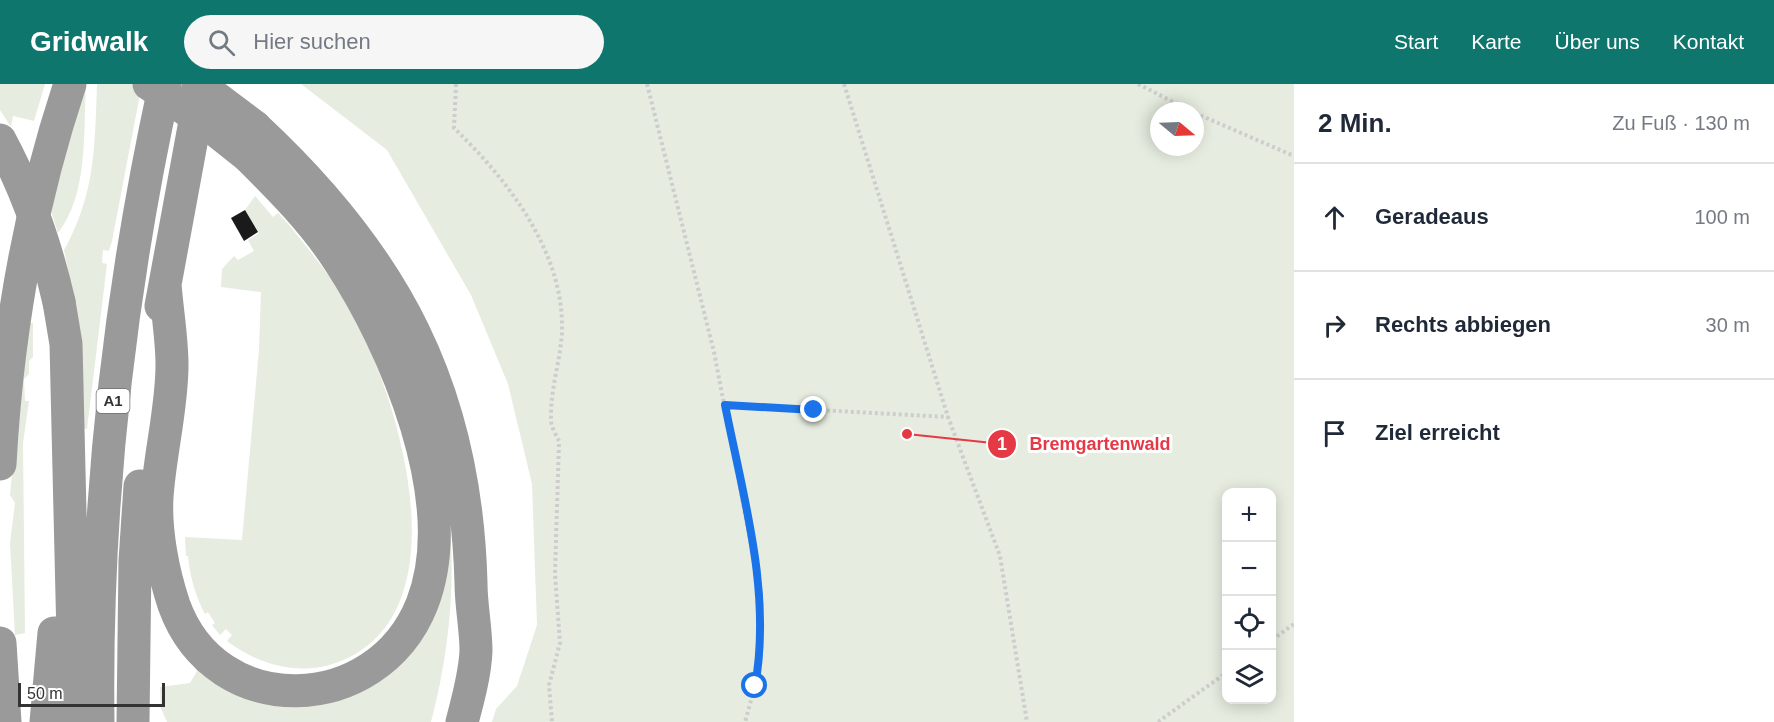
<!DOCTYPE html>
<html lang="de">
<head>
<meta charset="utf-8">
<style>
	body { margin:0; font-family:Arial,sans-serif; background:#f6f6f7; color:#1f2937 }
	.controls { position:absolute; right:18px; bottom:18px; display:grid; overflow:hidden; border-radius:12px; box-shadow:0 3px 15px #0003 }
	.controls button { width:54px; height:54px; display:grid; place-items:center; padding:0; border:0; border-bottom:2px solid #e0e1e3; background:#fff; color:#1f2937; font:30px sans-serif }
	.compass { position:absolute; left:1150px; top:18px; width:54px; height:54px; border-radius:50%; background:#fff; box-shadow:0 3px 15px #0003; rotate:109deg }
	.scale { position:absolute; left:18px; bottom:15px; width:147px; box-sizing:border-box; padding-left:6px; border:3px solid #333; border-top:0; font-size:16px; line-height:21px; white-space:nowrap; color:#333; -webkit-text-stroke:4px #fff; paint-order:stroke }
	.stop { position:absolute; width:18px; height:18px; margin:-14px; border:4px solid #1a73e8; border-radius:50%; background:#fff }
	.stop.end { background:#1a73e8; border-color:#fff; box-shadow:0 2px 6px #0008 }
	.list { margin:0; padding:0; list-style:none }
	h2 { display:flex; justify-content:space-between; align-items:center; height:78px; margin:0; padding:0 24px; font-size:26px }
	h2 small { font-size:20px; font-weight:400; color:#747a83 }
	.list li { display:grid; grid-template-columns:39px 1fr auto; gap:18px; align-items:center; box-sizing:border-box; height:108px; padding:0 24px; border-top:2px solid #e0e1e3 }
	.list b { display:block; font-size:22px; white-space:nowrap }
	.list em { font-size:20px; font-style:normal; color:#747a83 }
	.icon { flex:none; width:33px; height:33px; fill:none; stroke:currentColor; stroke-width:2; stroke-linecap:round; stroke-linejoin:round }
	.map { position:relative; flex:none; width:1294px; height:638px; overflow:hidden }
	header { display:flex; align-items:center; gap:36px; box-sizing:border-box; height:84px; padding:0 30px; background:#0f766e; color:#fff }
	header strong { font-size:28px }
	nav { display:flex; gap:33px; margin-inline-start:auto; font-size:21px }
	.search { width:420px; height:54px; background:#f6f6f7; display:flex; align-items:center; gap:15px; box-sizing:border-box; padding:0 21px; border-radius:33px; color:#747a83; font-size:22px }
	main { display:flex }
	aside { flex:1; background:#fff }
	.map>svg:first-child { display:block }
	.green { fill:#e6ecdf; fill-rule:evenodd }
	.building { fill:#1a1a1a }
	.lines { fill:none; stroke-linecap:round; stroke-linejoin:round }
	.path { stroke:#cdcdcd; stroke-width:4; stroke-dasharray:3 3; stroke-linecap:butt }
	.highway { stroke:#9a9a9a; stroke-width:33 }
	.highway-bridge { stroke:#9a9a9a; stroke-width:33 }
	.route { stroke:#1a73e8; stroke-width:8 }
	.labels { text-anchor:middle; stroke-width:6; stroke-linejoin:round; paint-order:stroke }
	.shield { fill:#fff; stroke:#707070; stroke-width:1.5 }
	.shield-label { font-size:15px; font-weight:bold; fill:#333 }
	.leader { fill:none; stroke:#e63946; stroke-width:2 }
	.callout-dot { fill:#e63946; stroke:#fff; stroke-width:2 }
	.mark-label { font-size:18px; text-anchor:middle; font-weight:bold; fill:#fff }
	.callout-label { font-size:18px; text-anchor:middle; font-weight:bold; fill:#e63946; stroke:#fff; stroke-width:6; stroke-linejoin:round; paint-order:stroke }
</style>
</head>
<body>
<header>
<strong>Gridwalk</strong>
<div class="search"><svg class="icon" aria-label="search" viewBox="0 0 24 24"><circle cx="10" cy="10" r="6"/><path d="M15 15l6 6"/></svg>Hier suchen</div>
<nav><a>Start</a><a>Karte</a><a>Über uns</a><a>Kontakt</a></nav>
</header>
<main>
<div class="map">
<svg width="1294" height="638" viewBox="0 0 1294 638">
	<rect width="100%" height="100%" fill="#fff"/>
	<path class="green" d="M0 0H45L34 37 13 32 11 43 0 26Z
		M86 0C83 47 89 109 58 149L51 127 65 42Z
		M97 0H142L112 157 109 167 103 166 102 179 107 180 87 345 83 344 77 229 64 166C95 112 95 61 97 0Z
		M301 0H1294V638H492L496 625 517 602 537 541 532 400 508 300 471 211 387 66ZM1159 27H1195V63H1159ZM1226 408H1272V616H1226Z
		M255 112 273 133 278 129 289 141C310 167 334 196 350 224 397 309 466 526 341 577 302 593 260 582 227 557L232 551 226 545 220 551 212 541 215 539 208 528 205 530C195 511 190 493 188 472H186L185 453 242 456 259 266 261 208 221 203 222 185 234 172 238 176 254 167 248 156 259 149 245 126Z
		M26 239H33V273L29 277V290L24 295 25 317H29L23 359 25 549 15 551 10 459 15 419 10 411Z
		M449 430C456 501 449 569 431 638H167L161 624 160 603 190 599 197 587 191 576 207 584 369 598Z"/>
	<path class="building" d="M245 126 258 148 244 157 231 134Z"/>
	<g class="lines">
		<path class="path" d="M456 0 454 44C508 96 565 169 562 249 560 278 550 307 551 336 551 343 556 351 559 357L555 490 560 559 549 601 552 638
			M647 0 714 268 757 493 762 552 755 602 745 638
			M844 0 948 333 1000 472 1027 638
			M1138 0 1191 27
			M1195 29 1294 72
			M725 321 948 333
			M1272 556 1294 540
			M1158 638 1226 589"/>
		<path class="highway" d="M255 43C395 173 466 306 471 499 471 522 476 544 476 567 475 590 468 616 462 638
			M165 200C167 227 172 254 172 281 172 324 160 369 157 413 155 447 163 488 174 521 216 638 377 633 422 520 462 418 395 262 339 177 314 138 281 105 248 72
			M59 218 66 260 75 638
			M161 222 201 5
			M0 380C7 251 29 123 70 0
			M0 559 5 638
			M46 638 54 549
			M98 638C95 423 119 210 165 0
			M133 638 135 477 140 402"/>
		<path class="highway-bridge" d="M149 0 214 45 248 72
			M198 0 255 43
			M0 56C28 108 46 161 59 218"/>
	</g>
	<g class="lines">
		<path class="route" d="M755 602C772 509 743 412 725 321L814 326"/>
	</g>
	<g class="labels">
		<rect class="shield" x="96.5" y="305" width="33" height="24" rx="4.5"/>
		<g class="shield-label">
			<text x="113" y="322">A1</text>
		</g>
	</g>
	<path class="leader" d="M907 350L1002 360"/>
	<g class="callout-dot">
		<circle cx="907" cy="350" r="6"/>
		<circle cx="1002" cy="360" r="15"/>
	</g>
	<g class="mark-label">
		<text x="1002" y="366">1</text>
	</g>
	<g class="callout-label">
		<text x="1100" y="366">Bremgartenwald</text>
	</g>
</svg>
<div class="controls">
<button>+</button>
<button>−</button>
<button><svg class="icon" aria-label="locate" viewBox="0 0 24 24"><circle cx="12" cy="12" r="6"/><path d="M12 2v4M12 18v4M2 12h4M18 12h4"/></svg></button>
<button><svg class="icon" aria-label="layers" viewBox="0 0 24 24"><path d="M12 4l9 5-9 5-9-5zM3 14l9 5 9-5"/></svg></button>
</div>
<svg class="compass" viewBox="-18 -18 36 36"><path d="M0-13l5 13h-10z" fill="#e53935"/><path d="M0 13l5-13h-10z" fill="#747a83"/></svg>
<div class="scale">50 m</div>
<div class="stop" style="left:755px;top:602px"></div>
<div class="stop end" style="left:814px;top:326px"></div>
</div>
<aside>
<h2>2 Min.<small>Zu Fuß · 130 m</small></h2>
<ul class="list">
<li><svg class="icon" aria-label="ahead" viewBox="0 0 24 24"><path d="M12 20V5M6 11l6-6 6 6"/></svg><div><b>Geradeaus</b></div><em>100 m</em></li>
<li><svg class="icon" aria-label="right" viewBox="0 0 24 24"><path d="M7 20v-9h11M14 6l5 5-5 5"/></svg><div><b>Rechts abbiegen</b></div><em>30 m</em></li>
<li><svg class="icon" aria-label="arrive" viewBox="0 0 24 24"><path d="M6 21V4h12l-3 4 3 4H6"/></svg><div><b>Ziel erreicht</b></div></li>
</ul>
</aside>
</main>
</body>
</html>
